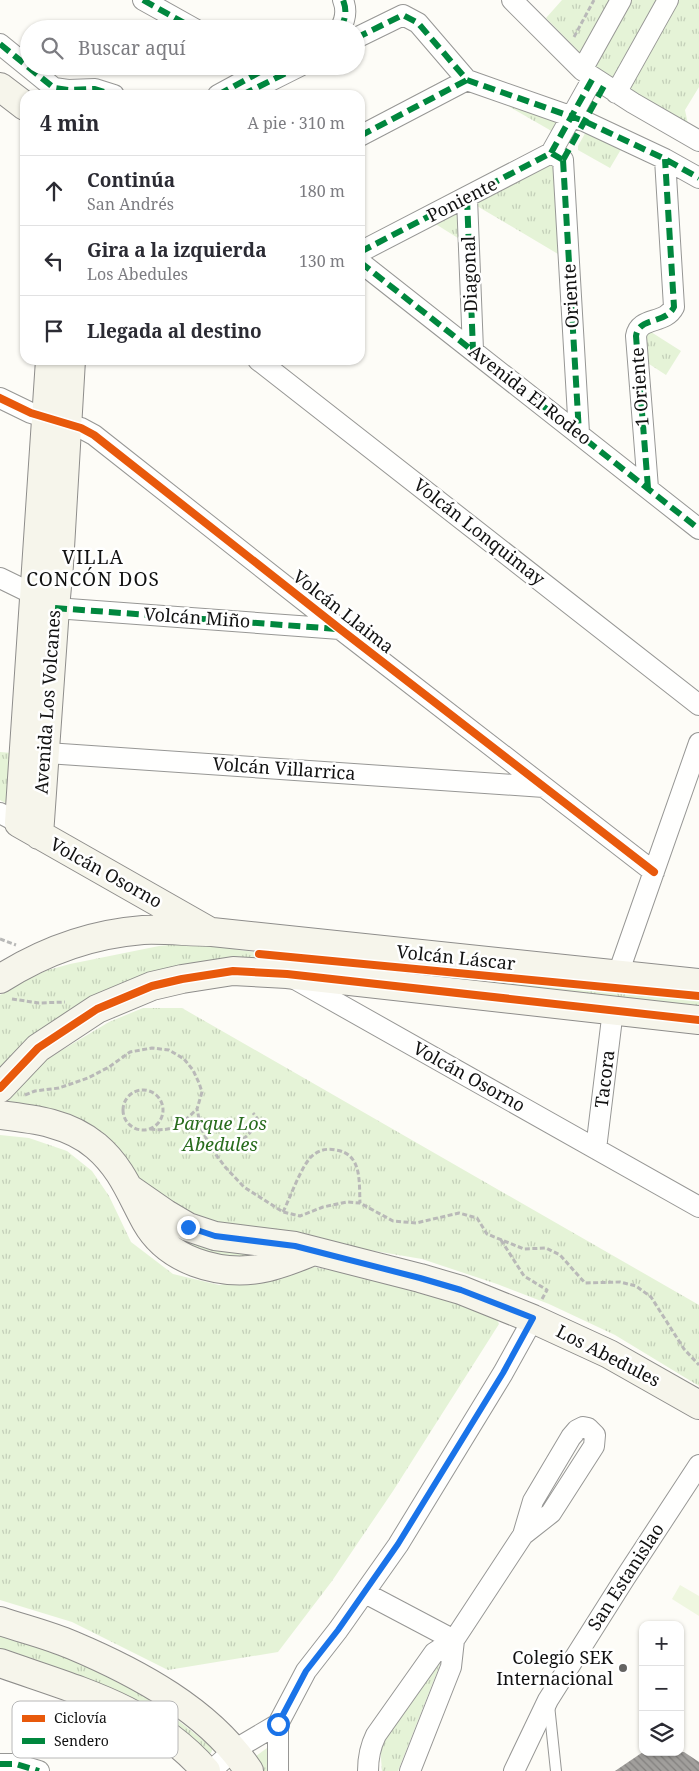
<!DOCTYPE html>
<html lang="es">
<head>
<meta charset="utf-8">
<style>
	body { margin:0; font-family:"Noto Serif",serif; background:#f7f7f7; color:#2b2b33 }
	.controls { position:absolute; right:15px; bottom:15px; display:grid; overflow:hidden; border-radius:10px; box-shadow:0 1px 4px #0004 }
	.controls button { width:45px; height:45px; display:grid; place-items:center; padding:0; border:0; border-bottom:1px solid #e1e1e2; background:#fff; color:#2b2b33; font:25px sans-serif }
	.stop { position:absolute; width:15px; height:15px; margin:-11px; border:4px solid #1a73e8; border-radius:50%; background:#fff }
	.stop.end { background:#1a73e8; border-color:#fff; box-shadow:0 1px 5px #0008 }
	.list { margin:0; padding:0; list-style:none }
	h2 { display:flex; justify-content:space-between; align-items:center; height:65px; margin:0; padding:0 20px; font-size:21px }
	h2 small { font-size:16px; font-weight:400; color:#7c7c81 }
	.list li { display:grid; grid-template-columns:32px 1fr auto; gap:15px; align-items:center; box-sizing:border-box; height:70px; padding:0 20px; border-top:1px solid #e1e1e2 }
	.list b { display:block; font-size:19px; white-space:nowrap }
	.list p { margin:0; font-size:16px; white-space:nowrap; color:#7c7c81 }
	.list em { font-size:16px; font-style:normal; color:#7c7c81 }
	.icon { flex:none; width:28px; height:28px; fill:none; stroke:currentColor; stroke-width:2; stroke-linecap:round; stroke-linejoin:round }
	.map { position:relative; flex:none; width:699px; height:1771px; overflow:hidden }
	.search { position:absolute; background:#fff; box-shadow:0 1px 4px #0004; left:20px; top:20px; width:345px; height:55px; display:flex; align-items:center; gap:12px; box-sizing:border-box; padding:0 18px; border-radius:28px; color:#7c7c81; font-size:19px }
	.panel { position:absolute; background:#fff; box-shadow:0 1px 4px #0004; left:20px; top:90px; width:345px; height:275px; border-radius:15px }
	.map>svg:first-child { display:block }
	.grass { fill:url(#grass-tufts) }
	.pitch { fill:#eff7e0 }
	.building { fill:url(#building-back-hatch) }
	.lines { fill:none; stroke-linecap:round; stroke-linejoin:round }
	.lane-casing { stroke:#979795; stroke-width:12 }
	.street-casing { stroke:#979795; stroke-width:22 }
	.secondary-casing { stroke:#8e8d8b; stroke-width:30 }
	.path { stroke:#b9b9b8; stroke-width:3; stroke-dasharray:5 2.5; stroke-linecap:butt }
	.lane { stroke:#fffffe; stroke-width:10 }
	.street { stroke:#fffffe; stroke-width:20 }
	.secondary { stroke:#f6f5eb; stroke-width:28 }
	.quiet { stroke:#00873e; stroke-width:6; stroke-dasharray:12 6; stroke-linecap:butt }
	.cycleway-casing { stroke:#fff; stroke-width:11 }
	.cycleway { stroke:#e8590c; stroke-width:8 }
	.route { stroke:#1a73e8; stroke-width:6 }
	.poi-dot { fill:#646362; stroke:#fff; stroke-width:2 }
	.labels { text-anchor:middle; stroke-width:5; stroke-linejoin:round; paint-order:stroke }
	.street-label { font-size:18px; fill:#111; stroke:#fff }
	.park-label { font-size:18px; font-style:italic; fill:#286c1d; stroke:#fff }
	.poi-label { font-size:18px; fill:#111; stroke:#fff; text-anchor:end }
	.neighbourhood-label { font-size:19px; letter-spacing:1px; fill:#111; stroke:#fff }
	.key { fill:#fff; stroke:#b8b8b8; stroke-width:1 }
	.key-label { font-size:14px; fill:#111 }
</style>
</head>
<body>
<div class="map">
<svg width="699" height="1771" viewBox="0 0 699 1771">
	<defs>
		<pattern id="grass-tufts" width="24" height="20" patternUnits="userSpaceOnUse" patternTransform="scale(1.25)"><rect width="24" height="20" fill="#e5f3d7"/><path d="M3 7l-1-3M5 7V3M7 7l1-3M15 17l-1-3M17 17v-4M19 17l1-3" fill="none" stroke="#c3cfb8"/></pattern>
		<pattern id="building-back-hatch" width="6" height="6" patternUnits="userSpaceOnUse" patternTransform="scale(1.25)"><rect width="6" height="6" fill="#a19f9c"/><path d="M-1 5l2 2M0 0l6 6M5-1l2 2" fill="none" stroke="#82807e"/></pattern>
	</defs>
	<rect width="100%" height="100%" fill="#fdfcf7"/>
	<path class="grass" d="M562 0H699V87L685 110 688 124 603 76 546 18Z
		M482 91 562 120 555 133Z
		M588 128 623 146 610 168 578 150V146Z
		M552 161 557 164 558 254 477 206 476 200Z
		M461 209V240L434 223Z
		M644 332H651L681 351 666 375 646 362Z
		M0 752 12 753 9 805 0 800Z
		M210 941 238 950 699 999V1011L221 962 0 1069V995L28 979 48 970 70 964 159 946Z
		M143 1008H182L699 1305V1386L615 1335 549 1304 497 1284 422 1259 351 1247 240 1234 164 1206 115 1155 0 1110V1099L47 1059 109 1022Z
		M0 1135 29 1138 67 1151 92 1171 109 1196 131 1242 173 1274 219 1285 315 1267 391 1283 461 1301 495 1315 499 1324 393 1491 332 1581 278 1652 168 1670 72 1622 0 1600Z
		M162 1232 290 1252 239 1262 197 1254Z
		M0 1632 60 1650 151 1699 213 1748 211 1753H207L0 1650Z
		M441 1662 398 1771H382L380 1746Z
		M267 1748V1771H258L252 1759Z"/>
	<path class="pitch" d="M680 1585 699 1596V1616L672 1599Z"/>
	<path class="building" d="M643 1752H684L699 1762V1771H615Z"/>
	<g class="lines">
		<g class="lane-casing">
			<path id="lane" d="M549 1705 556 1771"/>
		</g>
		<g class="street-casing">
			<path id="street" d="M143 0 195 29
				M512 0 582 70 633 103 699 141
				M340 29C346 19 347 10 343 0
				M356 38 403 15 418 23 467 80 584 121 665 159 699 178
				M0 44 54 88 68 90 95 89 114 95
				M582 70 621 0
				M616 93 668 0
				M218 95 253 76
				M242 95 300 66
				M360 136 467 80
				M551 153 593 78
				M563 160 579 433
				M467 198 473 350
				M360 252 551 153 563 160
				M360 262 699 529
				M258 360 699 705
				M0 398 31 413 81 428 94 435 340 629 654 872
				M648 488 636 336C639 316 665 325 674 307L665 159
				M0 578 35 595
				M55 608 340 629
				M32 752 544 787
				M0 813 19 823
				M618 974 699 743
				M293 978 699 1207
				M596 1149 613 1010
				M365 1593 454 1640 451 1667 410 1771
				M0 1764H16L39 1771
				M211 1771 234 1750 278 1724 306 1671 338 1630 398 1545 503 1373 533 1319
				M278 1771V1724
				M368 1771C368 1758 370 1747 376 1735L434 1653 454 1640 523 1535 551 1513 594 1446 595 1435 588 1428 583 1427 577 1430 571 1437 533 1501 523 1535
				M514 1771 548 1700 625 1578 699 1465"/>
		</g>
		<g class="secondary-casing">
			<path id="secondary" d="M0 87 25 106
				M50 360 19 823 207 930
				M39 835 55 608 59 565 71 360
				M0 979C44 951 91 934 143 930 166 929 189 932 212 932L699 983
				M0 1088 38 1048 97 1009 152 986 182 979 233 971 287 974 699 1020
				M0 1115C34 1119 69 1123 96 1146 122 1168 131 1195 146 1222 168 1261 218 1275 259 1269 278 1266 296 1258 314 1251
				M130 1189 166 1214 188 1227 215 1236 295 1246 420 1278 461 1290 533 1319 609 1354 699 1405
				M0 1621C24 1629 49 1635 72 1645 136 1672 210 1711 249 1771
				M0 1663C76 1690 151 1708 206 1771"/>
		</g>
		<path class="path" d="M574 37 594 0
			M0 939 16 945
			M12 999 39 1003 65 1002
			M123 1110a20 20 0 1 1 40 0a20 20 0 1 1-40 0Z
			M25 1095 35 1091 59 1088 88 1078 109 1067 130 1052 152 1048 169 1050 184 1059 193 1070 199 1083 202 1092 197 1109 201 1128 211 1148 226 1168 244 1187 283 1212 300 1216 323 1207 347 1202 360 1203 393 1221 416 1223 459 1213 477 1218 487 1234 524 1249 546 1248 560 1255 585 1283 620 1282 636 1286 651 1297 684 1349 699 1365
			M150 1129C174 1132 180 1125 197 1109
			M207 1140C213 1141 220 1145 226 1144 242 1144 254 1132 257 1118L253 1113
			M283 1212C290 1198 301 1167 311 1157 318 1150 327 1148 336 1150 362 1154 359 1181 360 1203
			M501 1240 524 1276 547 1290 542 1299"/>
		<use href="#lane" class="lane"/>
		<use href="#street" class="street"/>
		<use href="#secondary" class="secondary"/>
		<path class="quiet" d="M143 0 195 29
			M340 29C346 19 347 10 343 0
			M356 38 403 15 418 23 467 80 584 121 665 159 699 178
			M0 44 54 88 68 90 95 89 114 95
			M218 95 271 66
			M242 95 300 66
			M360 136 467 80
			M551 153 593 78
			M563 160 579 433
			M563 160 604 86
			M467 198 473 350
			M360 252 551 153 563 160
			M360 262 699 529
			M648 488 636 336C639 316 665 325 674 307L665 159
			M55 608 337 629
			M0 1764H16L39 1771"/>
		<g class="cycleway-casing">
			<path id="cycleway" d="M0 398 31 413 81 428 94 435 340 629 654 872
				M259 954 699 996
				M0 1088 38 1048 97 1009 152 986 182 979 233 971 287 974 699 1020"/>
		</g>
		<use href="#cycleway" class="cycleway"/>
	</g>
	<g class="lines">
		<path class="route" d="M188 1227 215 1236 295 1246 420 1278 461 1290 533 1318 503 1373 398 1544 338 1630 306 1671 278 1724"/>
	</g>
	<circle class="poi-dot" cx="623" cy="1668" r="5"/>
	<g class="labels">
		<g class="street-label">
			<text transform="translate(462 200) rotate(-27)" y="6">Poniente</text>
			<text transform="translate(470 274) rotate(-92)" y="6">Diagonal</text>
			<text transform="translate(571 296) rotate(-93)" y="6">Oriente</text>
			<text transform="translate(640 387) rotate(-94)" y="6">1 Oriente</text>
			<text transform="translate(530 395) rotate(38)" y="6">Avenida El Rodeo</text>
			<text transform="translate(479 532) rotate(38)" y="6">Volcán Lonquimay</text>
			<text transform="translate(343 612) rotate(38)" y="6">Volcán Llaima</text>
			<text transform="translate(197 618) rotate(4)" y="6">Volcán Miño</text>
			<text transform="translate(48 702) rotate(-86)" y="6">Avenida Los Volcanes</text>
			<text transform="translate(284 769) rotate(4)" y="6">Volcán Villarrica</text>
			<text transform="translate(106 873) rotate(29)" y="6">Volcán Osorno</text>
			<text transform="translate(456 958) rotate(6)" y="6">Volcán Láscar</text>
			<text transform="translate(469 1077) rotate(29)" y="6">Volcán Osorno</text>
			<text transform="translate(605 1079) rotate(-83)" y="6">Tacora</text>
			<text transform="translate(608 1356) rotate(27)" y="6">Los Abedules</text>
			<text transform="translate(626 1577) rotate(-57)" y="6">San Estanislao</text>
		</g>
		<g class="park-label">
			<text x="220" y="1130">Parque Los<tspan x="220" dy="21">Abedules</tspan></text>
		</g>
		<g class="poi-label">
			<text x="613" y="1664">Colegio SEK<tspan x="613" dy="21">Internacional</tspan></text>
		</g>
		<g class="neighbourhood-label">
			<text x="93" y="564">VILLA<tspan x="93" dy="22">CONCÓN DOS</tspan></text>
		</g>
	</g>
	<rect x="12" y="1701" width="166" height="57" rx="8" class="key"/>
	<rect x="22" y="1715" width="23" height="7" fill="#e8590c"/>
	<rect x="22" y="1738" width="23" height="6" fill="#00873e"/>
	<g class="key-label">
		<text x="54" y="1723">Ciclovía</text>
		<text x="54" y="1746">Sendero</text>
	</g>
</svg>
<div class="controls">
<button>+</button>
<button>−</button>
<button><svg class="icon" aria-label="layers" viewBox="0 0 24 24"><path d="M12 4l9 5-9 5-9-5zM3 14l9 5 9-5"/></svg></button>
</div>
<div class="stop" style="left:278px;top:1724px"></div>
<div class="stop end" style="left:188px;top:1227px"></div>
<div class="search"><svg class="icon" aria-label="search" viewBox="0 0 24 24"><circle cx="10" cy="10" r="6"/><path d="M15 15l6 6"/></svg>Buscar aquí</div>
<section class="panel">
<h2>4 min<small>A pie · 310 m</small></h2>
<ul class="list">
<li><svg class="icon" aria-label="ahead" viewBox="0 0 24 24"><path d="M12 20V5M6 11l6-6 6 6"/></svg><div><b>Continúa</b><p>San Andrés</p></div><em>180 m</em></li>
<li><svg class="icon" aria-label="left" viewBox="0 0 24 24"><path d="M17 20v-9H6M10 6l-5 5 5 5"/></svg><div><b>Gira a la izquierda</b><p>Los Abedules</p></div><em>130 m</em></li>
<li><svg class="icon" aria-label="arrive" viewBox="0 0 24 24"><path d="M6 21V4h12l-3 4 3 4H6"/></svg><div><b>Llegada al destino</b></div></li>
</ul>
</section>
</div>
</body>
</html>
